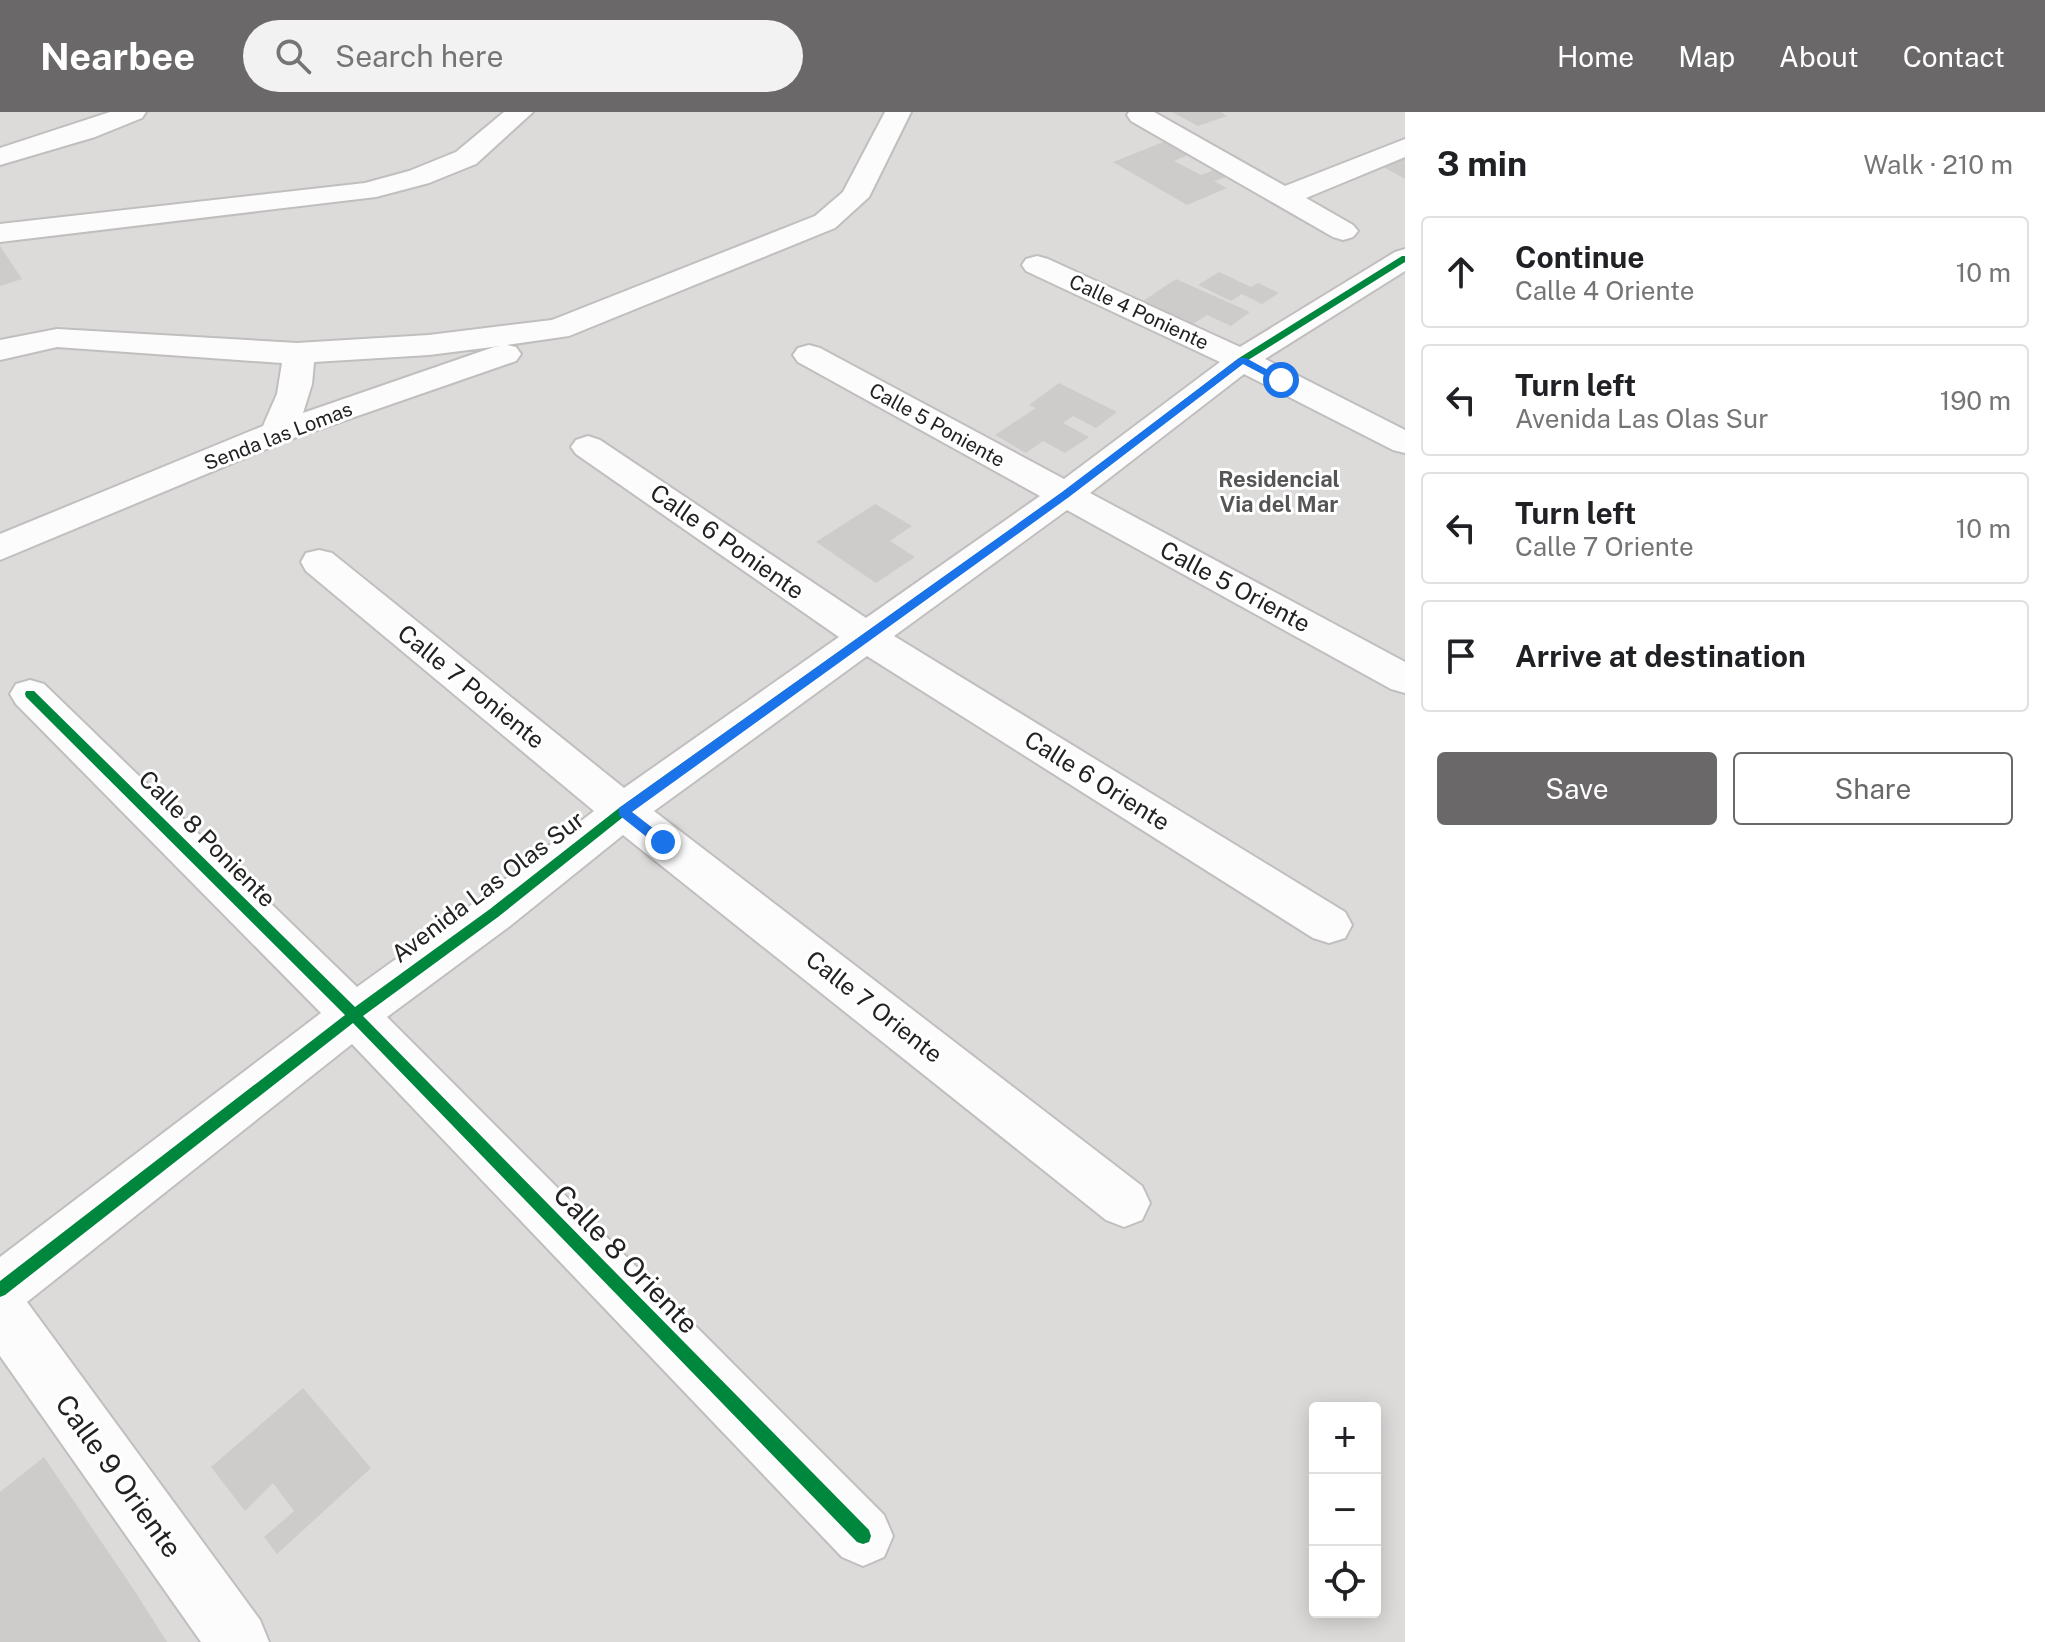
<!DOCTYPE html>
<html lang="en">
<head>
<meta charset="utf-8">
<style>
	body { margin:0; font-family:"Public Sans",sans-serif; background:#f2f2f2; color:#202124 }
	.controls { position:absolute; right:24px; bottom:24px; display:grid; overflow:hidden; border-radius:8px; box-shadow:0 4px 20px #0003 }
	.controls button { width:72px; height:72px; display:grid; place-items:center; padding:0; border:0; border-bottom:2px solid #e0e0e0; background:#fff; color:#202124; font:40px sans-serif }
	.stop { position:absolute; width:24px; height:24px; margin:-18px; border:6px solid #1a73e8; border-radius:50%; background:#fff }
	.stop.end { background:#1a73e8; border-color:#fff; box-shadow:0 2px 8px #0008 }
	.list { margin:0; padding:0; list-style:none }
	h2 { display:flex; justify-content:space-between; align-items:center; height:104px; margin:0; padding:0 32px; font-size:34px }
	h2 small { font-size:26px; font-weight:400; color:#757577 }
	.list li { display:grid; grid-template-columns:52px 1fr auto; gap:24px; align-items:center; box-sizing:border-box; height:112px; margin:0 16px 16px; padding:0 16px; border:2px solid #e0e0e0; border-radius:8px }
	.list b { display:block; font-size:30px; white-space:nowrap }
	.list p { margin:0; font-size:26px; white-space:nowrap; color:#757577 }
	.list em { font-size:26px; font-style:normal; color:#757577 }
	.actions { display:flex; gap:16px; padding:24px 32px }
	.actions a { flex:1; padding:18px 0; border:2px solid #6a6868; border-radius:8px; text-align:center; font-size:28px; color:#6a6868 }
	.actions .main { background:#6a6868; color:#fff }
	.icon { flex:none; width:44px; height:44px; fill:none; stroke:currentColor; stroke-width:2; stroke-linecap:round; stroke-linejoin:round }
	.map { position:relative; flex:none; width:1405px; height:1530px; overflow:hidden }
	header { display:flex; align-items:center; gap:48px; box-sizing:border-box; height:112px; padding:0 40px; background:#6a6868; color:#fff }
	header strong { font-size:38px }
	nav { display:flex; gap:44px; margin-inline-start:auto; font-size:28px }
	.search { width:560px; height:72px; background:#f2f2f2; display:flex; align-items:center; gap:20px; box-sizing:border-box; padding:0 28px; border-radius:44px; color:#757577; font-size:30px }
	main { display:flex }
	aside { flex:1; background:#fff }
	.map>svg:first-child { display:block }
	.residential { fill:#dddada; fill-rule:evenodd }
	.building { fill:#cecbcb }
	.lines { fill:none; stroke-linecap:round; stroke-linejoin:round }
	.minor-casing { stroke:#c0bebe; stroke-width:4 }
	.minor { fill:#fdfcfc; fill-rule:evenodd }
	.cycleway-casing { stroke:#fff; stroke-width:5 }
	.cycleway { fill:#00873e; fill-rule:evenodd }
	.route { fill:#1a73e8 }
	.labels { text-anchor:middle; stroke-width:6; stroke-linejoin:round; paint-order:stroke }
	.far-street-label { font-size:20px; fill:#222; stroke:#fff }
	.far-neighbourhood-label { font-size:22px; font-weight:bold; fill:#555; stroke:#fff }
	.street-label { font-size:24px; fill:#222; stroke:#fff }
	.near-street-label { font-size:28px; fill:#222; stroke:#fff }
</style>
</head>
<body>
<header>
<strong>Nearbee</strong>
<div class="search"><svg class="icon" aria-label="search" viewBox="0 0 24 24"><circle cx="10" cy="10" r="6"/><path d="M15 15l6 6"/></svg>Search here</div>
<nav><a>Home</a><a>Map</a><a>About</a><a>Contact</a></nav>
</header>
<main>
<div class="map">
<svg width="1405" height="1530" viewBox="0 0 1405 1530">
	<rect width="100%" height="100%" fill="#efebeb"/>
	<path class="residential" d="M0 0H1405V1530H0ZM1315 1296H1375V1500H1315Z"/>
	<path class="building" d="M1172 0H1221L1227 4 1198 14Z
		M1166 29 1190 42 1174 49 1201 63 1214 58 1226 65 1214 69 1227 76 1187 93 1113 50Z
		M1405 40V67L1376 51Z
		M0 134 22 167 0 174Z
		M1219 160 1251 175 1258 171 1279 181 1262 192 1242 182 1231 189 1198 173Z
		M1176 167 1250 200 1231 214 1207 203 1193 212 1143 189Z
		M1059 271 1117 300 1096 316 1073 304 1063 311 1089 325 1065 341 1043 329 1026 341 995 323 1036 296 1029 293Z
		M875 392 912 414 890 429 915 445 876 471 816 430Z
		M303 1276 371 1356 277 1442 264 1425 294 1399 273 1371 245 1399 211 1355Z
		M44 1345 134 1478 167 1530H0V1380Z"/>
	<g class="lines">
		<g class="minor-casing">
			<path id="minor" d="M110 0H146L142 6 95 25 0 53V36Z
				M504 0H533L476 52 429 71 376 85 0 130V112L365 71 409 59 456 40Z
				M885 0H911L869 85 835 116 569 224 507 233 516 235 521 242 516 249 288 328 0 448V422L263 314 277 282 282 251 57 235 0 248V228L57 217 297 231 429 223 552 208 815 104 843 80ZM500 234 494 235 303 301 312 272 314 250 429 243Z
				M1129 0H1154L1285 74 1405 27V45L1306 86 1353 113 1358 119 1353 125 1343 128 1333 125 1131 9 1127 3Z
				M1405 137V159L1265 247 1405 318V341L1393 338 1244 262 1090 381 1405 550V581L1391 577 1067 398 894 524 1345 800 1352 813 1345 826 1329 831 1313 826 867 544 654 699 1142 1074 1150 1091 1142 1108 1124 1115 1106 1108 623 723 510 814 387 905 884 1403 893 1424 884 1445 863 1454 842 1445 352 932 27 1190 260 1508 269 1530H201L0 1244V1145L321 901 16 592 10 582 16 572 30 568 44 572 357 875 478 788 594 699 306 459 301 450 306 441 319 438 332 441 624 676 839 525 576 342 571 335 576 328 588 324 600 328 866 506 1040 384 798 250 793 243 798 236 809 233 820 236 1064 367 1220 250 1026 159 1022 153 1026 147 1037 144 1048 147 1240 235 1395 140Z"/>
		</g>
		<use href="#minor" class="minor"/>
		<g class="cycleway-casing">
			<path id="cycleway" d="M1402 144H1405V150L1245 250 1068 385 627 702 498 805 363 904 869 1418 871 1424 869 1430 863 1432 857 1430 353 911 5 1183 0 1185V1169L345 903 26 585 25 582 26 579H34L355 895 490 797 619 696 1062 381 1239 246Z"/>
		</g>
		<use href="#cycleway" class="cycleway"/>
	</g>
	<path class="route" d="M1239 246H1246L1286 268 1277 270 1243 252 1069 385 632 700 667 727V734H658L619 703V696L1062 380Z"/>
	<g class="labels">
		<g class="far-street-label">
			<text transform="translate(1139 200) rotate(25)" y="7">Calle 4 Poniente</text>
			<text transform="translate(937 313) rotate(29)" y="7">Calle 5 Poniente</text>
			<text transform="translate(278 324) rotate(-21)" y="7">Senda las Lomas</text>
		</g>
		<g class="far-neighbourhood-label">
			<text x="1279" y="375">Residencial<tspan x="1279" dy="25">Via del Mar</tspan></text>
		</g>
		<g class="street-label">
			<text transform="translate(727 430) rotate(35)" y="8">Calle 6 Poniente</text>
			<text transform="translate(1235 475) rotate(28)" y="8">Calle 5 Oriente</text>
			<text transform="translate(471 575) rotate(39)" y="8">Calle 7 Poniente</text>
			<text transform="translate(1097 669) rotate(32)" y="8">Calle 6 Oriente</text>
			<text transform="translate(207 727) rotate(45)" y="8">Calle 8 Poniente</text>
			<text transform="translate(488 775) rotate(-37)" y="8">Avenida Las Olas Sur</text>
			<text transform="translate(874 895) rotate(38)" y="8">Calle 7 Oriente</text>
		</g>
		<g class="near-street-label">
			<text transform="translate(626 1147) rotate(46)" y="10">Calle 8 Oriente</text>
			<text transform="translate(119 1364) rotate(54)" y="10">Calle 9 Oriente</text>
		</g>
	</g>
</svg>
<div class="controls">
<button>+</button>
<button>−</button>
<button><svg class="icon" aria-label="locate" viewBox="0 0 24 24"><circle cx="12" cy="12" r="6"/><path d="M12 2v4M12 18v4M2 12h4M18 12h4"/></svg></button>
</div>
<div class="stop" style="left:1281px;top:268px"></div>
<div class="stop end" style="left:663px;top:730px"></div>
</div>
<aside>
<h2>3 min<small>Walk · 210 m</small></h2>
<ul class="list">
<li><svg class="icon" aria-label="ahead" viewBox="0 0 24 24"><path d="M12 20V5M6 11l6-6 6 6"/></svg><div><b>Continue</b><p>Calle 4 Oriente</p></div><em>10 m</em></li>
<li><svg class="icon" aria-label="left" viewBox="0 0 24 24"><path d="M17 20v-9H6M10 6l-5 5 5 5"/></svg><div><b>Turn left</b><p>Avenida Las Olas Sur</p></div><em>190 m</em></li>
<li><svg class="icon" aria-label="left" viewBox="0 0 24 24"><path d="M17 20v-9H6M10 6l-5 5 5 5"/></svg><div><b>Turn left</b><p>Calle 7 Oriente</p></div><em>10 m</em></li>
<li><svg class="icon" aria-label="arrive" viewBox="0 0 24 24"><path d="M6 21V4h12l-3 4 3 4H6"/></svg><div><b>Arrive at destination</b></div></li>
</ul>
<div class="actions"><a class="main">Save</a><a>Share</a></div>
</aside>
</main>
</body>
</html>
